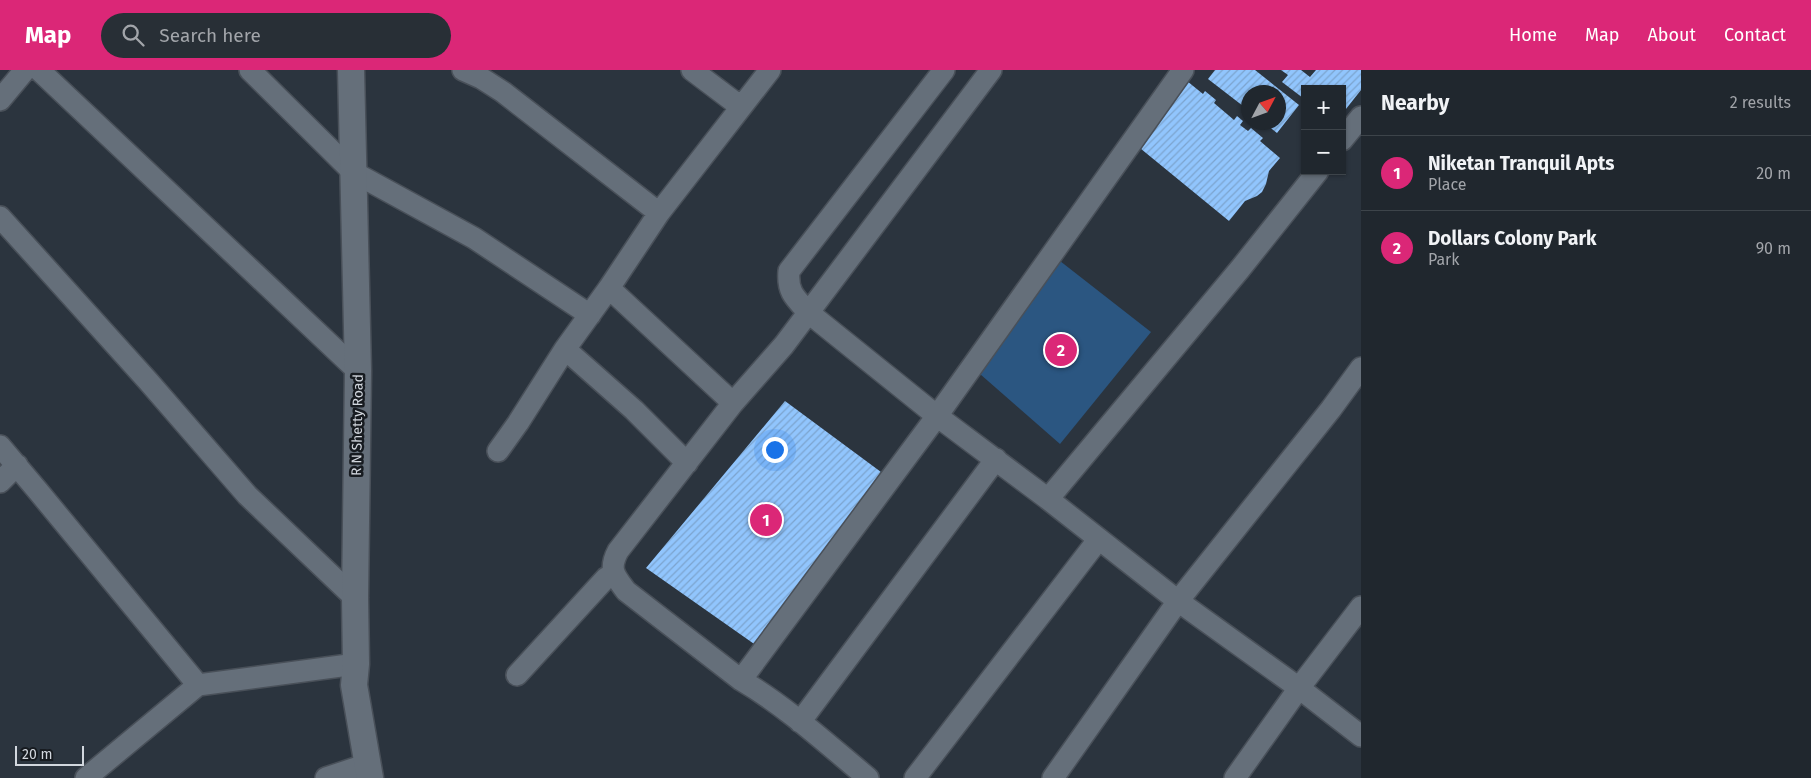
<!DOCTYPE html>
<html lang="en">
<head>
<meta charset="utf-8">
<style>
	body { margin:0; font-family:"Fira Sans",sans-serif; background:#282f36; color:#f1f3f6 }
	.controls { position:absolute; right:15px; top:15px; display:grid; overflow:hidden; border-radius:0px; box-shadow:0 1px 4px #0004 }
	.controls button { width:45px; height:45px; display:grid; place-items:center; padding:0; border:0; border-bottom:1px solid #3d444a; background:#20272e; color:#f1f3f6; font:25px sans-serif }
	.compass { position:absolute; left:1241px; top:15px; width:45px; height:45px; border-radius:50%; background:#20272e; box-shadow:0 1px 4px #0004; rotate:49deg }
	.scale { position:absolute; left:15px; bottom:12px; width:69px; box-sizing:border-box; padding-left:5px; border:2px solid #d2d7de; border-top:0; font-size:14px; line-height:18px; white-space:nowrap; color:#d2d7de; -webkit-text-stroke:4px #171b20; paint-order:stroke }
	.you { position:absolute; left:774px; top:379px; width:18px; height:18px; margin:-12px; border:4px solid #fff; border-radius:50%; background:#1a73e8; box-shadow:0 0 0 8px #1a73e833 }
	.badge { display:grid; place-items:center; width:32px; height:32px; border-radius:50%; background:#db2777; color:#fff; font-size:16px; font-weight:700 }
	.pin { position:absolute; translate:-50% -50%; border:2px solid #fff; box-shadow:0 1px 5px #0006 }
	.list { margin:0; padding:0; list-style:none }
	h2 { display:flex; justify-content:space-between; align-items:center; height:65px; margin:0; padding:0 20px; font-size:21px }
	h2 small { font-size:16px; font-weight:400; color:#a2a5aa }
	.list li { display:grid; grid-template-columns:32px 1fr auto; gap:15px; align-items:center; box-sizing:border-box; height:75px; padding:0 20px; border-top:1px solid #3d444a }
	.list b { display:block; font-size:19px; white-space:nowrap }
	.list p { margin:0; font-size:16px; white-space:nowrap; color:#a2a5aa }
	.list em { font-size:16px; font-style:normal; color:#a2a5aa }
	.icon { flex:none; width:28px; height:28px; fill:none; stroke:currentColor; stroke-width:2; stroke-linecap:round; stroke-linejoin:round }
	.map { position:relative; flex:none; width:1361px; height:708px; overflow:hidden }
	header { display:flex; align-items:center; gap:30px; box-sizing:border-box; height:70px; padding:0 25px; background:#db2777; color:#fff }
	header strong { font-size:24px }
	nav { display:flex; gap:28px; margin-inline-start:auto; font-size:18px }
	.search { width:350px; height:45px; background:#282f36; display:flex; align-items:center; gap:12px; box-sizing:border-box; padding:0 18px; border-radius:28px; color:#a2a5aa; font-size:19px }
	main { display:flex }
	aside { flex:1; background:#20272e }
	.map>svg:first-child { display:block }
	.park { fill:#2b5681 }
	.building { fill:url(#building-hatch) }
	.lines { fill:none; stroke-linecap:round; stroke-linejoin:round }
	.minor-casing { stroke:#495059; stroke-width:24 }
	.tertiary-casing { stroke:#495059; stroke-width:29 }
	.minor { stroke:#656f7a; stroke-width:21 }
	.tertiary { stroke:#656f7a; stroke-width:26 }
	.labels { text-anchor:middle; stroke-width:5; stroke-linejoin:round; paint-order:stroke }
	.street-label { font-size:14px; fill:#d2d7de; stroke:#171b20 }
</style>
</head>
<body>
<header>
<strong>Map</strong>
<div class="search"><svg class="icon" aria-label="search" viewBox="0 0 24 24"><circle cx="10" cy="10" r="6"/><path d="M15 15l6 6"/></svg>Search here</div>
<nav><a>Home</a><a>Map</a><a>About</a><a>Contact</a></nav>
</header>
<main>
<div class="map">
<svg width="1361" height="708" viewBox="0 0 1361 708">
	<defs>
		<pattern id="building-hatch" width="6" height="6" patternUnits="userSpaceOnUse" patternTransform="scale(1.25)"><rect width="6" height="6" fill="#91c5fd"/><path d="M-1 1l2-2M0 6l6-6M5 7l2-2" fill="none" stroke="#7ca4ce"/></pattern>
	</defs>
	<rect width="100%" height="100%" fill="#2b343e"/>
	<path class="park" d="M1060 191 1151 262 1060 374 972 297Z"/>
	<path class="building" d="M1215 0H1255L1299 35 1277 63 1263 52H1278V22H1248V34L1246 32 1243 36 1208 9Z
		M1281 0H1301L1310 7 1316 0H1361V20L1342 44V19H1305V26L1303 28 1282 12 1288 5Z
		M1187 11 1203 24 1205 21 1216 30 1214 33 1234 50 1237 46 1243 51 1240 55 1248 61 1251 58 1263 68 1260 71 1280 88 1269 101 1266 114 1262 122 1257 126 1245 131 1229 151 1135 74Z
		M785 331 881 402 757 576 646 498Z"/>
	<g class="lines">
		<g class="minor-casing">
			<path id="minor" d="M39 0 358 301
				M250 0 353 102 474 168 590 245
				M463 0 481 8 503 22 659 143
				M692 0 741 37
				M944 0 789 201C787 222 795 228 809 243L937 346 1048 429 1178 531 1299 618 1361 666
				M0 30 25 0
				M1342 70 1361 47
				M0 147 148 311 247 425 355 528
				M609 218 733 333
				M565 279 634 340 687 393
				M0 376 38 421 198 615 356 594
				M498 381 518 353 565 279 609 218 659 143 770 0
				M0 412 17 395
				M1048 429 1240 199 1318 101
				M517 605 606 508 613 504
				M741 610 937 346 1183 0
				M800 652 996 389
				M86 708 198 615
				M326 708 368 694
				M868 708C827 674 787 637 741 610L626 521C615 506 608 500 618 481L733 333 784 275 991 0
				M915 708 1098 470
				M1053 708 1178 531 1331 339 1361 298
				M1235 708 1299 618 1361 537"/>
		</g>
		<g class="tertiary-casing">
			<path id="tertiary" d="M351 0 358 301 355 528 356 594 354 615 370 708"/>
		</g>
		<use href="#minor" class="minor"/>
		<use href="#tertiary" class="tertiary"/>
	</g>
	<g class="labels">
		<g class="street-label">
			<text transform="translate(357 355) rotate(-89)" y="5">R N Shetty Road</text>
		</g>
	</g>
</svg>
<div class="controls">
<button>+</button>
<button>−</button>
</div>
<svg class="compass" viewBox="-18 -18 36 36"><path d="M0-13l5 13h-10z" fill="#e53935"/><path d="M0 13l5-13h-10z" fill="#a2a5aa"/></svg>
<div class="scale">20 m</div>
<div class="you"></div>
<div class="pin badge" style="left:766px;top:450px">1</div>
<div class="pin badge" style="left:1061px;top:280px">2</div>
</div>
<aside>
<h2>Nearby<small>2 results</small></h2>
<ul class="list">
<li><span class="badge">1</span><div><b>Niketan Tranquil Apts</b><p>Place</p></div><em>20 m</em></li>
<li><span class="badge">2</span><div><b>Dollars Colony Park</b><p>Park</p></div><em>90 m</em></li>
</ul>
</aside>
</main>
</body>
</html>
